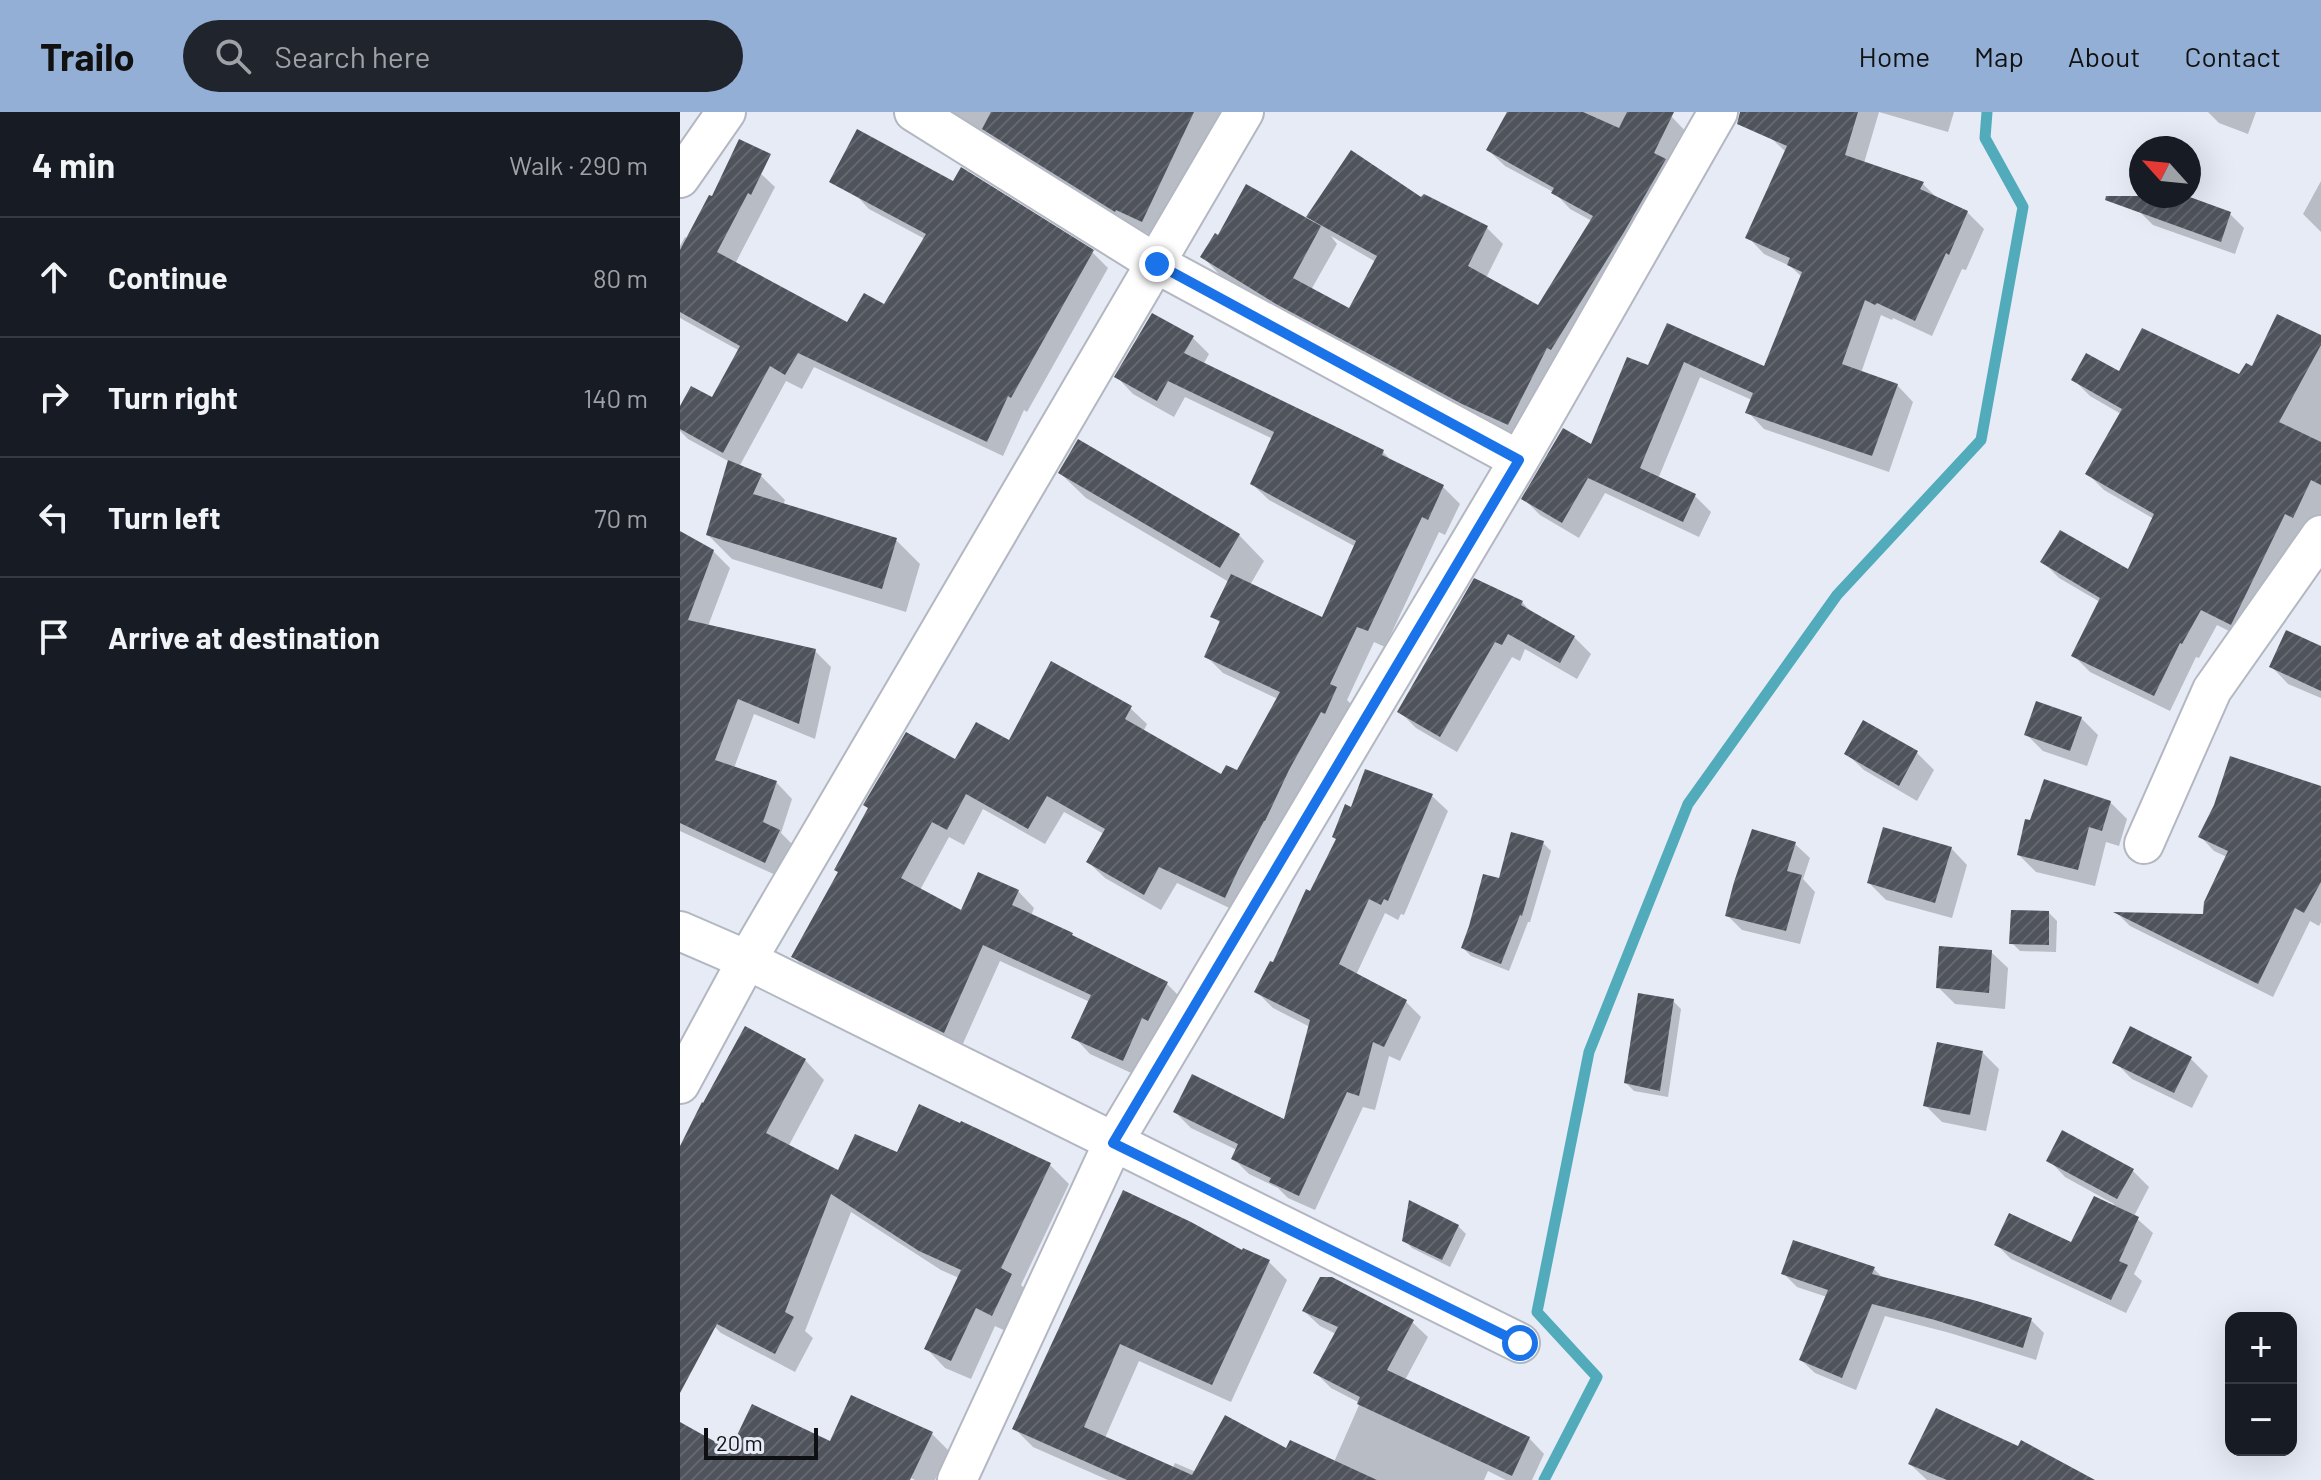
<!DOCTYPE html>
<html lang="en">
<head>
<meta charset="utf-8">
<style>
	body { margin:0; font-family:Barlow,sans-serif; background:#20242c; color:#f1f3f6 }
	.controls { position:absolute; right:24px; bottom:24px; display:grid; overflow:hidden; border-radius:16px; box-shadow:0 8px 32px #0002 }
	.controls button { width:72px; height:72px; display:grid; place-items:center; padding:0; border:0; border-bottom:2px solid #363941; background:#171b24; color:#f1f3f6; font:40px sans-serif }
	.compass { position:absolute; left:1449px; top:24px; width:72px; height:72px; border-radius:50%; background:#171b24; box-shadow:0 8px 32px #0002; rotate:297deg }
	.scale { position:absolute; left:24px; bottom:20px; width:114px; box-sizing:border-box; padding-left:8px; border:4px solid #0e1014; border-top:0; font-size:22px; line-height:28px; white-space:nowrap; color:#0e1014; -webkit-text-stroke:6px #e6ebf6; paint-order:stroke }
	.stop { position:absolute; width:24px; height:24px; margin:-18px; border:6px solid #1a73e8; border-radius:50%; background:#fff }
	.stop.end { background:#1a73e8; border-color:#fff; box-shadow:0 2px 8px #0008 }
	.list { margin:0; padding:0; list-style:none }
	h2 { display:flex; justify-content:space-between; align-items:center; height:104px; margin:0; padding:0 32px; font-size:34px }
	h2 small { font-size:26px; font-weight:400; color:#9ea1a6 }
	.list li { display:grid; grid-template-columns:52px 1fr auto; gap:24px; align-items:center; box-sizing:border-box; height:120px; padding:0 32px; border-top:2px solid #363941 }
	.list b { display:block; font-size:30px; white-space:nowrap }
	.list em { font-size:26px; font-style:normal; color:#9ea1a6 }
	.icon { flex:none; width:44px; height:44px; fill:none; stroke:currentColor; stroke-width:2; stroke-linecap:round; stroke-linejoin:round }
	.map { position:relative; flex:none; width:1641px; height:1368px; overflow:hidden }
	header { display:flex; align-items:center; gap:48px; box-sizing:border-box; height:112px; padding:0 40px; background:#93afd5; color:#111 }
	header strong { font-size:38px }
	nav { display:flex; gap:44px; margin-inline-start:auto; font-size:28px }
	.search { width:560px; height:72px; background:#20242c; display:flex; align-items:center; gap:20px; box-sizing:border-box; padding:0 28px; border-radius:44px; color:#9ea1a6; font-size:30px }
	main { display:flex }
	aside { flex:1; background:#171b24 }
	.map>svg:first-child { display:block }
	.shadow { fill:#0003; fill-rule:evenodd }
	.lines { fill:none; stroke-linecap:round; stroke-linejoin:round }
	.stream { stroke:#51abbb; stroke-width:11 }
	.building { fill:url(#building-hatch) }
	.minor-casing { stroke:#b3b7c2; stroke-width:42 }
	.minor { stroke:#fff; stroke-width:38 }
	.route { stroke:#1a73e8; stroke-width:10 }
</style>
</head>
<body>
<header>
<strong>Trailo</strong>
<div class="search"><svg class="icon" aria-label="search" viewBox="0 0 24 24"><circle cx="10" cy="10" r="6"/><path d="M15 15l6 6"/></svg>Search here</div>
<nav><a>Home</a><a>Map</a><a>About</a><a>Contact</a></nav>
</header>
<main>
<aside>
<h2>4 min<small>Walk · 290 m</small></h2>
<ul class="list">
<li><svg class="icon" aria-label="ahead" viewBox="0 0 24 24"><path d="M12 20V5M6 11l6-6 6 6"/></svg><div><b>Continue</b></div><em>80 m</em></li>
<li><svg class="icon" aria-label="right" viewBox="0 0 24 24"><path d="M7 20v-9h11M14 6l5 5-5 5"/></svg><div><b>Turn right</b></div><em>140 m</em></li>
<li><svg class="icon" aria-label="left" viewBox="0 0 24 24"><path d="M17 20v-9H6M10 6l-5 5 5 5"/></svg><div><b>Turn left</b></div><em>70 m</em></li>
<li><svg class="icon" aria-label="arrive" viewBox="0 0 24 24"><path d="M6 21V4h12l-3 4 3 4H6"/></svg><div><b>Arrive at destination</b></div></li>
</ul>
</aside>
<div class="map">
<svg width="1641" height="1368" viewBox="0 0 1641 1368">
	<defs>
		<pattern id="building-hatch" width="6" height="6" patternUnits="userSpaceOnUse" patternTransform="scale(2)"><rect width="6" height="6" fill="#4f535c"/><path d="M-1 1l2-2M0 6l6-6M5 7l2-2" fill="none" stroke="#64676e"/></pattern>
	</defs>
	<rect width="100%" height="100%" fill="#e6ebf6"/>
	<path class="shadow" d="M266 0H551L482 128 456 116 455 117 324 36 311 23Z
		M829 0H981L992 5 1008 22 844 328 801 308 615 208 539 162 523 145 635 111 629 104 741 88 807 116 823 132 806 166 858 196 912 109 890 97 875 81 825 54 808 38ZM651 124 696 150 669 199 631 178 657 132Z
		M1098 0H1274L1268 20 1199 0 1184 51 1243 72 1258 87 1287 100 1304 117 1286 158 1282 157 1252 224 1213 206 1212 208 1201 203 1181 261 1217 273 1233 290 1209 360 1084 317 1068 300 1072 288 1020 265 978 367 1015 384 1031 400 1019 425 925 381 899 426 860 403 844 387 912 335 969 256 988 213 1085 257 1122 165 1110 154 1084 142 1068 125 1106 40 1090 25Z
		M1528 0H1576L1568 22 1539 11Z
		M79 60 95 75 55 152 168 213 205 195 245 127 189 97 174 81 274 72 412 140 428 156 347 300 344 298 323 344 134 255 122 277 106 269 59 355 81 364 105 388 103 394 216 428 240 452 226 500 52 447 28 423 50 350 8 327 0 319V298L32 288 60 239 0 206V134L5 125 9 127Z
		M1641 69V120L1623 102Z
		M1464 84H1501L1550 102 1564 116 1555 142 1473 113 1459 99Z
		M512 225 529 242 523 253 703 340 713 350 763 375 780 392 765 423 759 420 705 535 694 530 667 588 672 593 562 802 497 771 481 798 425 766 408 750 424 722 384 700 365 732 303 697 284 733 269 725 240 778 282 801 338 779 354 796 351 804 487 872 503 888 460 965 410 942 394 925 410 890 320 849 281 936 130 862 114 845 276 649 450 596 467 612 463 620 542 665 558 661 598 587 543 561 526 544 541 512 533 504 549 470 406 386 380 361 559 423 584 449 570 473 643 508 676 435 589 388 572 372 593 327 505 285 494 305 453 282 437 265Z
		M1641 225V412L1629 421 1621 417 1567 528 1537 513 1519 546 1516 545 1490 599 1410 560 1394 544 1420 490 1379 466 1363 450 1449 460 1474 407 1424 378 1408 362 1441 302 1410 284 1394 268 1440 262 1560 265 1573 257Z
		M0 422 33 439 50 456 28 514 135 539 151 555 135 627 74 602 54 656 96 670 112 687 101 721 116 736 102 766 0 719Z
		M842 490 854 503 894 525 911 542 897 567 845 537 840 549 832 545 777 640 736 616 719 599Z
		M1641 536V586L1608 572 1592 555Z
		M1401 606 1418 623 1407 654 1363 639 1346 622Z
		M1184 611 1237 641 1254 658 1237 689 1184 658 1167 642Z
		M1625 669 1641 676V810L1639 814 1630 809 1593 885 1450 814 1438 802 1524 804 1547 745 1534 739 1520 724Z
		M752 684 768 699 724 803 721 802 718 808 705 801 676 863 725 889 741 905 720 949 709 944 695 998 683 995 635 1098 608 1086 598 1076 569 1062 553 1046 557 1038 511 1016 495 1000 605 1009 630 915 593 896 577 880 594 853 672 697Z
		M1430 690 1447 707 1439 734 1426 730 1415 774 1356 760 1339 743Z
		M863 731 871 739 850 810H848L829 859 791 844 783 836 821 769Z
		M1115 732 1130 746 1123 767 1135 780 1120 832 1062 818 1048 804Z
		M1271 736 1287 753 1272 806 1206 788 1189 771Z
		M1369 801 1377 809 1376 840 1340 839 1332 831Z
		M1311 840 1328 856 1325 897 1275 892 1258 875Z
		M993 889 1001 897 988 985 954 979 946 971Z
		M1302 940 1319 957 1306 1019 1262 1010 1245 993Z
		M1511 947 1528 964 1512 996 1452 967 1435 950Z
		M125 948 144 968 108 1035 159 1061 218 1042 370 1053 389 1072 341 1173 351 1183 332 1222 315 1214 291 1267 265 1256 246 1236 279 1166 261 1158 171 1100 125 1219 133 1226 115 1260 41 1221 26 1206 0 1200V1039Z
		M1369 1048 1452 1058 1469 1075 1454 1104 1473 1121 1454 1162 1462 1169 1446 1201 1331 1147 1316 1132 1392 1133 1433 1095 1434 1092 1385 1065Z
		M444 1081 563 1141 589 1150 607 1168 551 1290 459 1249 425 1326 491 1360 495 1351 516 1360 607 1339 654 1350 680 1291 651 1276 636 1261 656 1222 640 1214 624 1199 732 1210 748 1225 725 1268 849 1326 864 1342 852 1368H826L808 1359 804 1368H428L353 1335 334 1316Z
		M778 1114 786 1122 770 1155 732 1136 724 1128Z
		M1194 1157 1204 1167 1351 1208 1364 1221 1356 1248 1270 1221 1205 1204 1176 1278 1135 1261 1121 1248 1147 1185 1117 1175 1104 1162Z
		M252 1322 269 1339 255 1368H235L172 1339Z
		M1230 1352 1403 1368H1247Z"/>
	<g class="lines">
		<path class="stream" d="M864 1368 917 1265 857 1200 909 940 1008 692 1157 483 1301 328 1343 95 1305 26 1307 0"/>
	</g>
	<path class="building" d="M311 0H514L462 110 436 98 435 100 302 17Z
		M827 0H903L939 16 947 0H994L974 41 986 47 944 120 871 238 867 236 828 313 782 292 596 192 520 145 535 121 538 123 566 72 641 114 613 166 669 196 697 144 626 105 671 38 741 85 744 82 808 114 788 154 858 193 913 104 871 81 874 76 806 38Z
		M1060 0H1178L1165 43 1244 70 1240 77 1288 99 1269 143 1266 141 1235 209 1197 191 1195 193 1185 188 1162 252 1218 272 1192 344 1065 301 1073 281 1004 250 960 356 1016 382 1003 410 908 366 882 411 841 387 883 316 911 332 947 245 968 253 987 211 1084 254 1122 160 1107 153 1110 146 1065 126 1107 34 1057 12Z
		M177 17 273 69 281 55 414 138 331 286 328 284 307 330 118 241 105 263 90 254 43 341 0 317V294L11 274 32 285 60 234 0 200V138L29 83 32 84 59 27 91 42 71 83 68 81 37 140 167 210 184 181 204 192 246 122 149 70Z
		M1426 84H1507L1551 100 1541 130 1425 88Z
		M472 201 514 224 504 241 704 338 702 343 764 373 748 408 742 405 688 519 677 515 650 572 657 575 645 602 641 600 609 658 585 709H584L558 758 545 786 479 755 464 783 406 750 425 717 367 684 348 717 286 682 267 718 252 710 221 766 281 798 298 760 339 778 332 793 393 821 392 823 488 870 468 909 462 906 443 949 391 926 411 883 303 833 264 921 111 845 158 760 154 758 188 696 183 693 226 620 275 647 296 610 329 628 371 549 452 594 445 607 541 662 546 653 557 658 600 580 524 545 540 509 530 505 551 462 642 505 676 429 570 372 594 320 488 269 477 289 434 265Z
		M1597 202 1641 223V233L1599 310 1641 330V373L1631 368 1613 406 1605 402 1551 513 1521 498 1502 532 1500 531 1474 584 1391 544 1420 486 1360 450 1380 418 1448 457 1474 402 1405 362 1442 297 1391 268 1406 241 1439 259 1462 216 1559 262 1566 251 1572 254Z
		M398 327 560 422 540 456 378 361Z
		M48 348 82 362 73 382 217 426 202 477 26 423Z
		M0 419 34 438 8 508 136 537 119 612 58 587 35 648 97 669 83 710 100 718 85 751 0 711Z
		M794 466 843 489 841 493 895 524 880 551 828 522 822 533 815 530 760 625 717 600Z
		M1606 518 1641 534V579L1589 555Z
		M1356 589 1402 605 1390 639 1344 623Z
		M1183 608 1238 639 1219 674 1164 642Z
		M1550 644 1641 674V770L1624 801 1615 796 1578 872 1433 800 1523 802 1524 790 1548 739 1518 725 1534 693Z
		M685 657 753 682 708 789 704 787 701 793 689 787 659 852 727 888 704 935 693 930 679 984 667 980 619 1084 589 1070 591 1066 551 1047 558 1032 493 1000 512 962 604 1007 630 908 574 880 590 849 593 850 626 777 630 779 656 727 652 725 665 692 671 695Z
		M1364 667 1431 689 1422 719 1409 715 1398 758 1337 743 1345 707 1350 708Z
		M1203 715 1272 735 1255 791 1187 771Z
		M1072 717 1116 730 1107 759 1122 763 1106 819 1045 804 1054 770Z
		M831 720 864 729 842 804 840 803 821 852 781 836 789 814 803 762 819 766Z
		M1331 798 1369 799V833L1329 832Z
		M1259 834 1312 838 1309 881 1256 876Z
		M958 881 994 887 980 979 944 971Z
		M65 914 126 947 86 1021 158 1058 175 1022 217 1040 239 992 280 1011 281 1009 371 1051 321 1156 332 1162 312 1204 296 1196 271 1249 244 1237 281 1158 239 1139 151 1082 105 1200 114 1205 95 1242 37 1212 0 1281V1034L22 990 23 991Z
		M1450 914 1512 945 1494 981 1432 951Z
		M1257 930 1303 939 1290 1003 1243 994Z
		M1382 1018 1454 1057 1437 1087 1366 1049Z
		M443 1078 511 1110 562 1138 563 1136 590 1148 532 1273 440 1232 404 1315 512 1363 545 1303 606 1336 610 1328 697 1368H447L332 1317Z
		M1414 1084 1459 1105 1439 1149 1448 1153 1431 1188 1314 1133 1329 1101 1391 1130Z
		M729 1088 779 1113 762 1148 722 1129Z
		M1113 1128 1195 1155 1192 1162 1297 1189 1352 1206 1343 1236 1255 1208 1192 1192 1162 1266 1119 1248 1148 1178 1101 1162Z
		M640 1165H652L734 1208 707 1258 850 1325 832 1364 677 1292 680 1285 633 1261 658 1215 622 1199Z
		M171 1283 253 1320 230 1368H0V1310L50 1338 72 1292 150 1329Z
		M1256 1296 1338 1334 1341 1328 1415 1368H1267L1228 1352Z"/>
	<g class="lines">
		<g class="minor-casing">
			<path id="minor" d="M234 0 477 152 839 348
				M0 66 46 0
				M1464 732 1532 578 1641 423
				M0 819 67 848 840 1231
				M0 972 67 848 564 0
				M277 1368 433 1031 839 348 1038 0"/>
		</g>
		<use href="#minor" class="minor"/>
	</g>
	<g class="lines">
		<path class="route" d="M477 152 839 348 433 1031 840 1231"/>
	</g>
</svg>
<div class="controls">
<button>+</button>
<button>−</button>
</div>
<svg class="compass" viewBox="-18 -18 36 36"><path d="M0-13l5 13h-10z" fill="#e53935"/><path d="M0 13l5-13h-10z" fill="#9ea1a6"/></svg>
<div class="scale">20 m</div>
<div class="stop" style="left:840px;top:1231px"></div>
<div class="stop end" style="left:477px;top:152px"></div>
</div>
</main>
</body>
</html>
